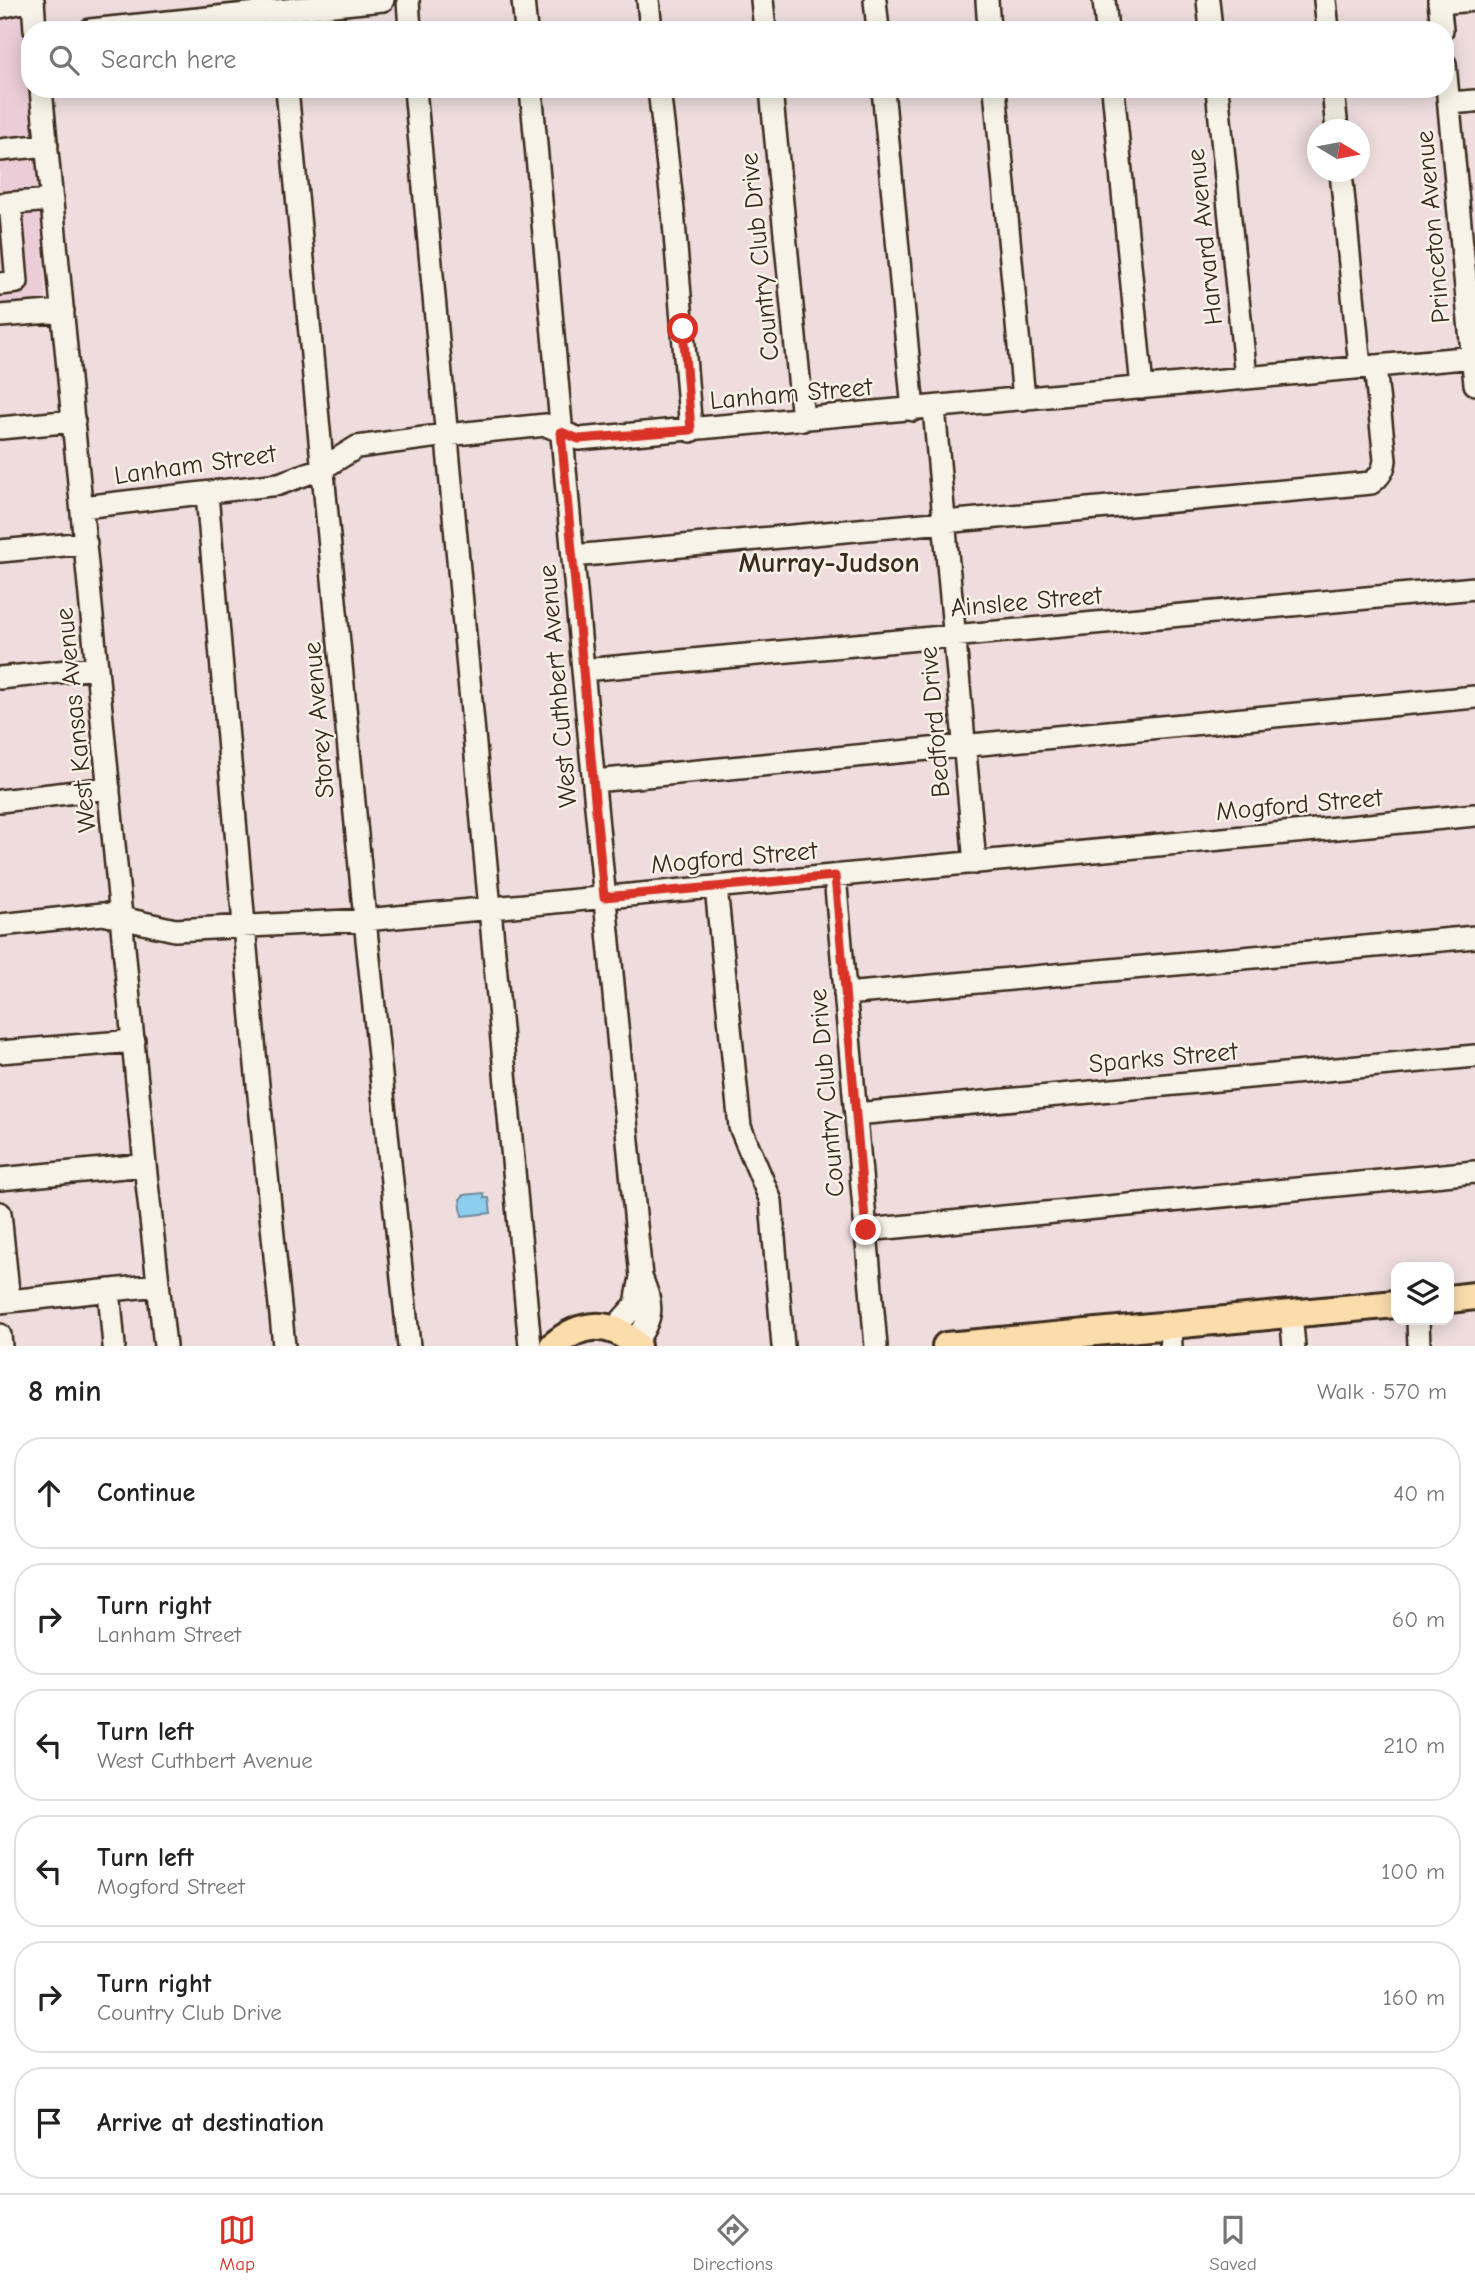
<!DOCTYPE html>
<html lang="en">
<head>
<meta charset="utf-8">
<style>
	body { margin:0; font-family:"Comic Neue",sans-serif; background:#f6f6f6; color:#222 }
	.controls { position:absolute; right:21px; bottom:21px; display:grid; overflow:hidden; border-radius:14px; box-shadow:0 4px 18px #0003 }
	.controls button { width:63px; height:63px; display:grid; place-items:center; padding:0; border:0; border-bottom:2px solid #e0e0e0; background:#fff; color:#222; font:35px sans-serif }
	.compass { position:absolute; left:1307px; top:119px; width:63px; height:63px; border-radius:50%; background:#fff; box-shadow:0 4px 18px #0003; rotate:100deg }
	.stop { position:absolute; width:21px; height:21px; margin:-16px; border:5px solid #d93025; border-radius:50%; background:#fff }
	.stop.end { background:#d93025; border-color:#fff; box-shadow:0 2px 7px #0008 }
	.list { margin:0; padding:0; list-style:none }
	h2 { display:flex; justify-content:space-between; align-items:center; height:91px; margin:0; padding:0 28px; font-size:30px }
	h2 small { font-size:23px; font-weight:400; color:#767676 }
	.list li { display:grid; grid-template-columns:46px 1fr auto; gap:21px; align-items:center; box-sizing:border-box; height:112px; margin:0 14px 14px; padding:0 14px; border:2px solid #e0e0e0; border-radius:28px }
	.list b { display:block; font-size:26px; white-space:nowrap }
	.list p { margin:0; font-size:23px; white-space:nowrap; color:#767676 }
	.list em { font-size:23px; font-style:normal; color:#767676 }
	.icon { flex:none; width:38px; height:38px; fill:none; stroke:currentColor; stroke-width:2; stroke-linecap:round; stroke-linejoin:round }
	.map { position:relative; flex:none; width:1475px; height:1346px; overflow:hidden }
	.search { position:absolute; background:#fff; box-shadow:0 4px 18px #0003; left:21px; right:21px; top:21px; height:77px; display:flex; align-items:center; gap:18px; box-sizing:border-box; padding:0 24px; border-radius:28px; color:#767676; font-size:26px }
	.sheet { height:847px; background:#fff }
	nav { display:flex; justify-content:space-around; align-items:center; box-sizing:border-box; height:98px; border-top:2px solid #e0e0e0; background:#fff; font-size:19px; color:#767676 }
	nav a { display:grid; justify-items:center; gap:4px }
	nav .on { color:#d93025 }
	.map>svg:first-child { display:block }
	.built { fill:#eacdd6 }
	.water { fill:#8dcdee; stroke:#6c8c9b; stroke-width:2 }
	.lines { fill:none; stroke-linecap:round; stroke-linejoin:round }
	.minor-casing { stroke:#3b2a1e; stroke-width:26 }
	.major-casing { stroke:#3b2a1e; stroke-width:32 }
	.minor { stroke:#f7f3e8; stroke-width:21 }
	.major { stroke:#fbddab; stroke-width:26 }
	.route { stroke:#d93025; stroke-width:9 }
	.labels { text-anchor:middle; stroke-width:5; stroke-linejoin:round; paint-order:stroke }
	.street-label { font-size:26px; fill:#3b2a1e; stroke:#f7f3e8 }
	.neighbourhood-label { font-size:28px; font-weight:bold; fill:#3b2a1e; stroke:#f7f3e8 }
</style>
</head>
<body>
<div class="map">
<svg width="1475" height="1346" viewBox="0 0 1475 1346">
	<rect width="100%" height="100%" fill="#efddde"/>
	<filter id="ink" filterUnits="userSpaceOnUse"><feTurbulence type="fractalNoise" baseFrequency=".0143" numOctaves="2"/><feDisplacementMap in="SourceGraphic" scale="14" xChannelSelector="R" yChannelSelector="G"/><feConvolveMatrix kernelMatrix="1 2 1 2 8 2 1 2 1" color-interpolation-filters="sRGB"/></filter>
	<g filter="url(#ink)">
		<path class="built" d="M0 0H30V89H34L46 315 0 320Z"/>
		<path class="water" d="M484 1193V1198H489L491 1213 462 1216 460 1199 464 1195Z"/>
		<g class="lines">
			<g class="minor-casing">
				<path id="minor" d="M33 0 35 30
					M408 0 410 30
					M523 0 526 30
					M648 0 651 30
					M762 0 765 30
					M875 0 878 30
					M987 0 989 30
					M1104 0 1107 30
					M1208 0 1211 30
					M1325 0 1328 30
					M1439 0 1442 30
					M1439 3 1475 0
					M0 7 32 0
					M90 30 383 0
					M1445 64 1475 384
					M41 89 145 1165 165 1346
					M287 89 365 920 409 1346
					M415 89 530 1346
					M531 89 583 670 641 1277C654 1309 653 1315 635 1344
					M659 89 673 210 691 431
					M771 89 803 420
					M883 89 913 410
					M995 89 1024 399
					M1113 89 1142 388
					M1217 89 1246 378
					M1333 89 1337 130
					M1449 103 1475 101
					M0 150 47 145
					M1341 172 1360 367
					M0 204 52 200
					M0 284 17 282 10 203
					M0 316 63 311
					M934 408 975 863
					M0 428 74 421
					M207 494 256 1065 284 1346
					M83 507 279 484 323 468 357 447 446 435 546 425 579 439 1475 357
					M0 551 86 543
					M573 556 1371 483C1379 477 1384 471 1385 460L1375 366
					M583 670 1475 588
					M0 678 97 668
					M594 781 1475 697
					M0 801 109 788
					M835 876 876 1346
					M716 887 740 1127 771 1201 783 1346
					M0 925 103 914 175 930 365 920 1475 815
					M845 994 1475 937
					M0 1052 134 1041
					M856 1114 1475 1056
					M0 1179 145 1165
					M0 1213 9 1301
					M866 1230 1475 1172
					M109 1290 114 1346
					M0 1302 158 1285
					M1291 1314 1294 1346
					M1418 1320 1419 1346
					M1170 1325 1171 1346
					M614 1329 636 1304 641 1277
					M0 1335 1 1346"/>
			</g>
			<g class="major-casing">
				<path id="major" d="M1449 1299 1475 1296
					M553 1346C580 1322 611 1319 637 1346
					M946 1346 1396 1304"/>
			</g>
			<use href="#minor" class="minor"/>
			<use href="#major" class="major"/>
		</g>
	</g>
	<g class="lines" filter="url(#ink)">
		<path class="route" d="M683 329 691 430 579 439 561 432 604 897 835 876 866 1230"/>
	</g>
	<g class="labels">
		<g class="street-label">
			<text transform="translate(1432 227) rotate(-95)" y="9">Princeton Avenue</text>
			<text transform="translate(1204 237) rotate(-96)" y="9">Harvard Avenue</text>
			<text transform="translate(759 257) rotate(-96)" y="9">Country Club Drive</text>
			<text transform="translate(791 393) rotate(-5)" y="9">Lanham Street</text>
			<text transform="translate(195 464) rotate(-8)" y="9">Lanham Street</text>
			<text transform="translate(1026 601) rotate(-5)" y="9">Ainslee Street</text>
			<text transform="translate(557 686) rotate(-95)" y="9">West Cuthbert Avenue</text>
			<text transform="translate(75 720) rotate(-96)" y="9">West Kansas Avenue</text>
			<text transform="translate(318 720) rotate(-95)" y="9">Storey Avenue</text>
			<text transform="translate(934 722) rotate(-95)" y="9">Bedford Drive</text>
			<text transform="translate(1299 804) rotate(-5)" y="9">Mogford Street</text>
			<text transform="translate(734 857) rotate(-5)" y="9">Mogford Street</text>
			<text transform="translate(1163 1057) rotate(-5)" y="9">Sparks Street</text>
			<text transform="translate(826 1093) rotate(-95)" y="9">Country Club Drive</text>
		</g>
		<g class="neighbourhood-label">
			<text x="829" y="572">Murray-Judson</text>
		</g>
	</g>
</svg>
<div class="controls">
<button><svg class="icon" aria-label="layers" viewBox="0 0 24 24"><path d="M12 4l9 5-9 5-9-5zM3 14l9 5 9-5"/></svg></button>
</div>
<svg class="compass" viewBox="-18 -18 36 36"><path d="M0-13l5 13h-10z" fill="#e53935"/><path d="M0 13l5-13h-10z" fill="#767676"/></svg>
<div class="stop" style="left:683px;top:329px"></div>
<div class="stop end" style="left:866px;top:1230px"></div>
<div class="search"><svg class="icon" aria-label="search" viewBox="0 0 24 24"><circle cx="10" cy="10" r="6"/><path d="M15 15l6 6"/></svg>Search here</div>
</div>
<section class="sheet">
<h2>8 min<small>Walk · 570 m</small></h2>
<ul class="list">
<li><svg class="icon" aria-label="ahead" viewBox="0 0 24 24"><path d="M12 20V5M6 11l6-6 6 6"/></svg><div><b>Continue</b></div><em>40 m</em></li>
<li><svg class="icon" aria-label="right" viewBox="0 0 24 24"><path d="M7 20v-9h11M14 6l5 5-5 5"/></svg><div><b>Turn right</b><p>Lanham Street</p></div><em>60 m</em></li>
<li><svg class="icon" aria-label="left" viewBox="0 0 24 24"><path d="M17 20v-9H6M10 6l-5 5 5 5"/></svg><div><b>Turn left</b><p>West Cuthbert Avenue</p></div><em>210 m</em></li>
<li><svg class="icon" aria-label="left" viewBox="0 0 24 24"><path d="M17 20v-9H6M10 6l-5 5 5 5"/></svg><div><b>Turn left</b><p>Mogford Street</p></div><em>100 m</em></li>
<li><svg class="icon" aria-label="right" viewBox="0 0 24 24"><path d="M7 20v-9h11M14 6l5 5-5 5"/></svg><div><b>Turn right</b><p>Country Club Drive</p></div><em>160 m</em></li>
<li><svg class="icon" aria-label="arrive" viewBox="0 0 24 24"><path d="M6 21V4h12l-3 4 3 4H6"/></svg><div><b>Arrive at destination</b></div></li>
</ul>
</section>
<nav>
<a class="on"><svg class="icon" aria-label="map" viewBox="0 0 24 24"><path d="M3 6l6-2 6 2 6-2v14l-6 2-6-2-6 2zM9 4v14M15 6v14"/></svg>Map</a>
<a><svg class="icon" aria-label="directions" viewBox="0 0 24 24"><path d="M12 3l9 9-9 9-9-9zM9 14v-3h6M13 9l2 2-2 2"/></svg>Directions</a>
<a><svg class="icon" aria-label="saved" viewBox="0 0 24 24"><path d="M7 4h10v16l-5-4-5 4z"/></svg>Saved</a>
</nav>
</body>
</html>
